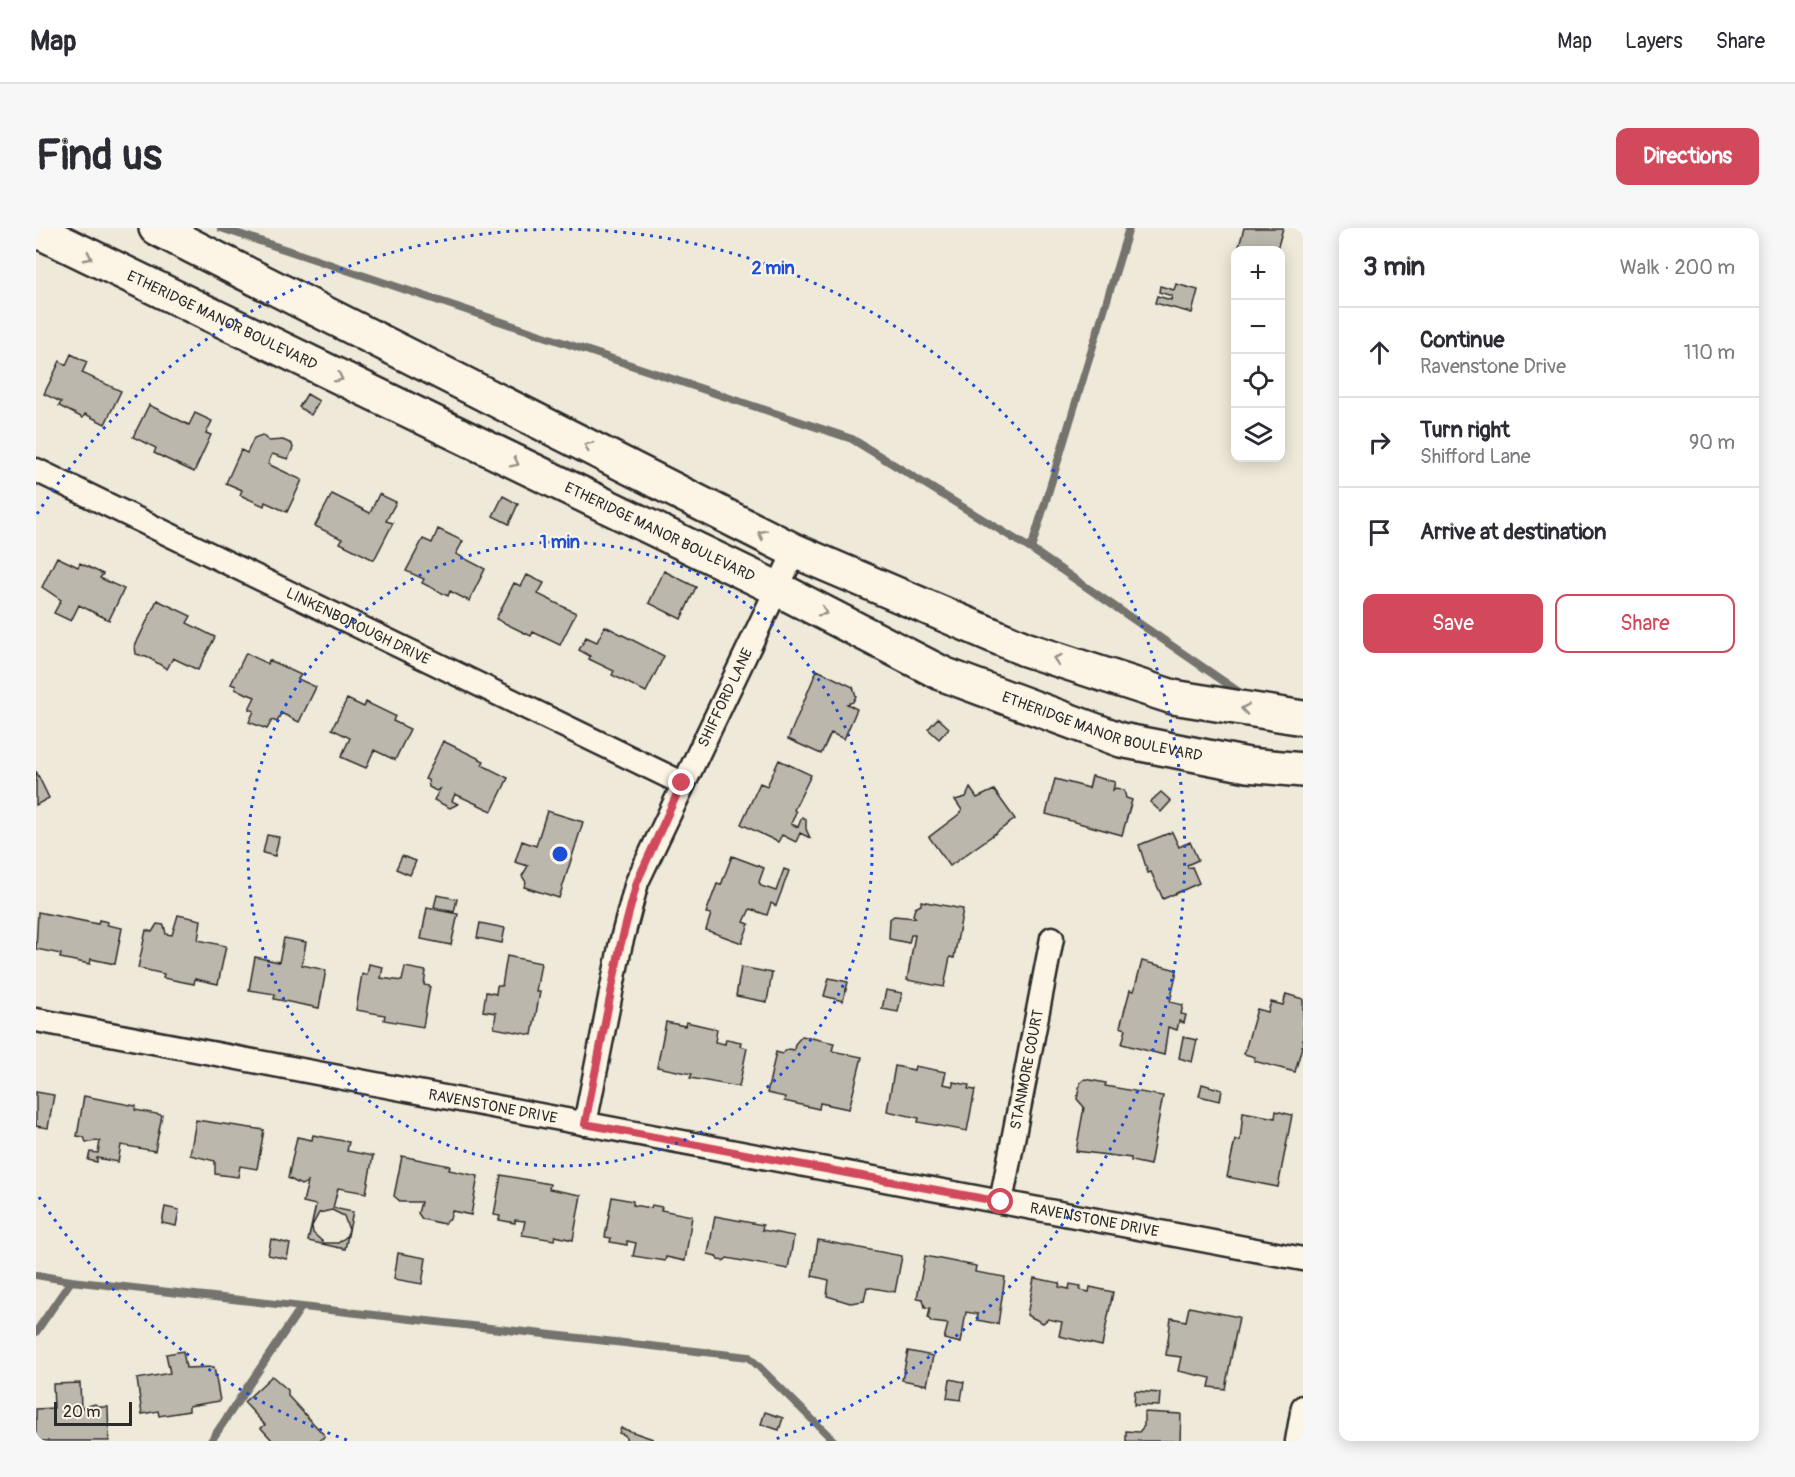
<!DOCTYPE html>
<html lang="en">
<head>
<meta charset="utf-8">
<style>
	body { margin:0; font-family:Pangolin,sans-serif; background:#f7f7f7; color:#2b2b33 }
	.controls { position:absolute; right:18px; top:18px; display:grid; overflow:hidden; border-radius:12px; box-shadow:0 3px 15px #0003 }
	.controls button { width:54px; height:54px; display:grid; place-items:center; padding:0; border:0; border-bottom:2px solid #e1e1e2; background:#fff; color:#2b2b33; font:30px sans-serif }
	.scale { position:absolute; left:18px; bottom:15px; width:78px; box-sizing:border-box; padding-left:6px; border:3px solid #2b2b2b; border-top:0; font-size:16px; line-height:21px; white-space:nowrap; color:#2b2b2b; -webkit-text-stroke:4px #fcf5e5; paint-order:stroke }
	.stop { position:absolute; width:18px; height:18px; margin:-14px; border:4px solid #d1495b; border-radius:50%; background:#fff }
	.stop.end { background:#d1495b; border-color:#fff; box-shadow:0 2px 6px #0008 }
	.list { margin:0; padding:0; list-style:none }
	h2 { display:flex; justify-content:space-between; align-items:center; height:78px; margin:0; padding:0 24px; font-size:26px }
	h2 small { font-size:20px; font-weight:400; color:#7c7c81 }
	.list li { display:grid; grid-template-columns:39px 1fr auto; gap:18px; align-items:center; box-sizing:border-box; height:90px; padding:0 24px; border-top:2px solid #e1e1e2 }
	.list b { display:block; font-size:22px; white-space:nowrap }
	.list p { margin:0; font-size:20px; white-space:nowrap; color:#7c7c81 }
	.list em { font-size:20px; font-style:normal; color:#7c7c81 }
	.actions { display:flex; gap:12px; padding:18px 24px }
	.actions a { flex:1; padding:14px 0; border:2px solid #d1495b; border-radius:12px; text-align:center; font-size:21px; color:#d1495b }
	.actions .main { background:#d1495b; color:#fff }
	.icon { flex:none; width:33px; height:33px; fill:none; stroke:currentColor; stroke-width:2; stroke-linecap:round; stroke-linejoin:round }
	.map { position:relative; flex:none; width:1267px; height:1213px; overflow:hidden; border-radius:12px }
	header { display:flex; align-items:center; gap:36px; box-sizing:border-box; height:84px; padding:0 30px; background:#fff; border-bottom:2px solid #e1e1e2 }
	header strong { font-size:28px }
	nav { display:flex; gap:33px; margin-inline-start:auto; font-size:21px }
	.intro { display:flex; align-items:center; justify-content:space-between; box-sizing:border-box; height:144px; padding:0 36px }
	h1 { margin:0; font-size:42px }
	.button { padding:15px 27px; border-radius:12px; background:#d1495b; color:#fff; font-size:21px; font-weight:700 }
	main { display:flex; gap:36px; padding:0 36px }
	aside { flex:1; background:#fff; border-radius:12px; box-shadow:0 3px 15px #0003 }
	.map>svg:first-child { display:block }
	.lines { fill:none; stroke-linecap:round; stroke-linejoin:round }
	.stream { stroke:#75736d; stroke-width:8 }
	.building { fill:#bcb7ac; stroke:#2b2b2b; stroke-width:1.5; fill-rule:evenodd }
	.minor-casing { stroke:#2b2b2b; stroke-width:27 }
	.secondary-casing { stroke:#2b2b2b; stroke-width:38 }
	.minor { stroke:#fcf5e5; stroke-width:22 }
	.secondary { stroke:#fcf5e5; stroke-width:33 }
	.oneway { stroke:#949088 }
	.route { stroke:#d1495b; stroke-width:8 }
	.ring { fill:none; stroke:#1d4ed8; stroke-width:3; stroke-dasharray:3 6 }
	.labels { text-anchor:middle; stroke-width:4.5; stroke-linejoin:round; paint-order:stroke }
	.street-label { font-size:15px; fill:#2b2b2b; stroke:#fcf5e5 }
	.centre { fill:#1d4ed8; stroke:#fcf5e5; stroke-width:3 }
	.ring-label { font-size:18px; text-anchor:middle; font-weight:bold; fill:#1d4ed8; stroke:#fcf5e5; stroke-width:4.5; stroke-linejoin:round; paint-order:stroke }
</style>
</head>
<body>
<header>
<strong>Map</strong>
<nav><a>Map</a><a>Layers</a><a>Share</a></nav>
</header>
<div class="intro"><h1>Find us</h1><a class="button">Directions</a></div>
<main>
<div class="map">
<svg width="1267" height="1213" viewBox="0 0 1267 1213">
	<rect width="100%" height="100%" fill="#efe9da"/>
	<filter id="ink" filterUnits="userSpaceOnUse"><feTurbulence type="fractalNoise" baseFrequency=".0167" numOctaves="2"/><feDisplacementMap in="SourceGraphic" scale="12" xChannelSelector="R" yChannelSelector="G"/><feConvolveMatrix kernelMatrix="1 2 1 2 8 2 1 2 1" color-interpolation-filters="sRGB"/></filter>
	<g filter="url(#ink)">
		<g class="lines">
			<path class="stream" d="M185 0 816 211 995 321 1209 468
				M995 321 1093 0
				M0 1047 35 1053 713 1129 798 1213
				M0 1104 35 1053
				M175 1213 264 1081"/>
		</g>
		<path class="building" d="M1208 0H1247L1241 22H1202Z
			M1140 56 1162 62 1156 85 1119 75 1121 68 1135 72 1136 68 1123 64 1124 58 1138 62Z
			M35 126 51 134 46 145 85 163 69 196 49 186 47 190 23 178 25 174 8 166 24 133 30 137Z
			M271 166 283 173 275 187 263 179Z
			M113 177 153 197 159 185 176 193 170 205 175 207 158 244 118 225 120 220 97 209Z
			M226 207 233 213 247 212 256 216 257 220 252 231 236 226 232 236 266 252 251 284 229 274 228 278 204 267 206 262 190 255 205 222 211 225 218 210Z
			M296 266 334 285 343 266 360 274 350 293 357 295 338 332 304 315 306 311 279 298Z
			M467 268 482 276 473 296 457 288Z
			M402 301 427 313 420 326 449 341 433 373 414 363 412 368 386 355 388 351 370 343 387 311 396 315Z
			M21 329 42 339 44 335 67 346 64 350 88 361 73 392 43 377 35 393 18 385 25 372 6 359Z
			M628 343 660 359 645 391 613 375Z
			M491 347 508 355 502 366 540 385 524 417 497 404 495 408 460 391 478 355 485 358Z
			M121 372 155 388 151 395 179 409 162 442 137 430 131 441 113 430 100 426 99 418Z
			M569 398 628 428 610 464 576 447 578 443 553 431 554 428 543 422 550 409 561 414Z
			M210 425 232 436 233 432 265 447 262 451 280 459 263 494 245 485 241 494 236 492 231 501 213 494 218 483 213 481 219 469 199 461 200 458 195 456Z
			M781 442 817 459 820 468 817 474 811 476 821 481 808 511 795 505 785 526 752 511Z
			M311 471 328 479 330 474 359 488 357 493 374 501 359 532 338 522 330 540 305 529 314 510 296 501Z
			M902 490 913 500 903 511 892 501Z
			M407 513 448 533 446 537 472 550 456 583 419 566 416 573 422 576 414 580 398 572 404 561 400 563 393 559 392 552 389 551Z
			M743 532 775 547 758 582 760 584 755 596 762 599 766 589 770 591V601L774 610 764 605 760 614 746 607 742 614 705 596 724 555 731 558Z
			M0 543 13 570 0 577Z
			M1056 548 1079 554 1077 562 1080 560 1088 562 1090 570 1096 572 1086 607 1010 586 1019 551 1053 560Z
			M934 560 941 570 958 562 979 591 914 638 893 609 922 587 926 582 919 572 930 569Z
			M1125 564 1135 573 1125 584 1114 574Z
			M511 583 547 594 523 670 488 659 490 654 486 648 492 638 479 634 486 613 500 618Z
			M1136 604 1143 619 1154 614 1162 632 1151 637 1152 640 1156 639 1163 655 1127 671 1115 644 1112 645 1103 617Z
			M231 607 243 609 239 628 227 625Z
			M366 628 380 633 374 647 360 641Z
			M696 628 728 640 723 654 725 658 740 663 748 641 753 643 740 678 735 675 731 687 714 681 708 694 713 696 706 715 670 702 675 686 670 685 681 656 685 657Z
			M401 667 421 671 418 684 398 679Z
			M885 673 927 681 918 730 914 729 908 759 871 752 879 707H875L873 715 853 711 854 691 858 688 880 690 877 687 879 680 885 677Z
			M391 680 422 686 415 717 385 711Z
			M2 684 62 696 63 692 72 694 71 697 86 700 79 736 55 731 54 736 24 730 25 726 0 721Z
			M142 687 165 692 162 712 190 718 182 756 159 751 158 756 127 750 128 746 102 740 110 702 116 704 121 696 128 697 130 706 136 707Z
			M444 695 469 700 466 715 441 710Z
			M248 710 270 714 266 737 290 742 283 780 238 771 239 766 213 762 219 729 243 734Z
			M471 728 505 735 500 764H504L496 807 458 800 460 785 447 783 450 764 460 766 461 758H466Z
			M1106 733 1141 742 1134 774 1147 777 1145 786 1150 787 1148 795 1143 793 1141 802 1132 799 1128 827 1086 816 1090 801 1084 799 1094 762 1098 763Z
			M333 736 347 739 345 750 366 753 369 739 390 743 388 757 394 758 387 799 348 792 349 787 320 782 326 746 331 747Z
			M705 739 736 745 731 774 700 768Z
			M793 750 812 754 807 773 788 768Z
			M850 762 866 765 862 784 846 781Z
			M1250 766 1267 771V815L1259 844 1218 833 1219 829 1208 826 1221 781 1232 784 1235 774 1247 777Z
			M630 794 649 798 650 794 681 801 679 814 689 816 690 811 705 814 704 818 711 820 703 859 654 850 656 846 621 839Z
			M766 808 798 815 796 823 826 829 813 881 784 875 783 881 748 873 749 869 731 865 740 824 746 826 752 821 758 822 759 816Z
			M1147 809 1161 812 1156 834 1143 830Z
			M859 838 878 842 879 838 910 844 907 856 917 858V854L933 857 932 861 939 862 931 903 882 894 883 890 851 883Z
			M1049 851 1070 855 1069 858 1127 868 1114 937 1095 933V930L1040 923 1048 879 1041 871 1044 855Z
			M1166 856 1186 862 1184 873 1163 868Z
			M0 864 18 867 12 900 0 898Z
			M48 868 100 878 99 882 126 887 119 923 85 917 82 934 61 930V934L52 932 54 924 62 925 64 913 50 914 48 909 41 908Z
			M1240 883 1256 887 1242 959 1191 949 1199 912 1204 913 1207 884 1239 890Z
			M160 892 228 902 221 941 204 938 202 949 179 946V933L154 927Z
			M277 907 313 914 311 923 337 928 330 965 302 960 297 980 317 984 309 1021 272 1013 280 977 267 974 272 954 265 957 252 950 261 909 276 912ZM296 982 308 988 313 1002 310 1009 302 1015H288L277 1005 276 998 283 985Z
			M366 928 414 938 413 942 442 948 435 987 416 983 414 991 408 996 386 991 382 985 385 974H365L358 968Z
			M465 947 514 956 513 961 545 967 537 1012 519 1008 518 1012 486 1007 489 993 479 992V995L463 992 464 988 458 987Z
			M576 969 597 973V977L615 980 616 977 626 979 625 982 656 988 649 1033 630 1029 629 1033 597 1028 600 1015 591 1013V1017L574 1014 575 1010 569 1009Z
			M129 979 143 982 140 998 126 995Z
			M679 988 727 997 726 1002 758 1008 752 1041 691 1030 688 1033 682 1032 680 1028 672 1026Z
			M235 1011 254 1016 251 1031 232 1027Z
			M782 1012 866 1028 859 1064 831 1059 828 1073 814 1075 791 1068 793 1052 776 1048Z
			M362 1025 390 1030 386 1056 358 1051Z
			M889 1028 940 1038 939 1044 969 1049 962 1096 941 1092 942 1086 930 1084 925 1115 908 1111 912 1096 896 1094 892 1090 894 1080 889 1079 887 1071 881 1070Z
			M998 1050 1024 1055 1023 1059 1033 1061 1034 1056 1045 1058 1044 1062 1053 1064 1054 1059 1077 1064 1066 1118 1023 1108 1026 1094 1012 1091 1007 1095 991 1087Z
			M1153 1079 1203 1089 1189 1161 1173 1159 1175 1150 1142 1143 1145 1129 1130 1127 1135 1090 1150 1093Z
			M147 1123 150 1140 178 1139 184 1173 153 1178V1183L123 1188 122 1183 106 1186 101 1151 134 1145 130 1126Z
			M872 1123 897 1128 891 1157 866 1152Z
			M236 1148 252 1162V1168L289 1208 284 1213H237L225 1200 229 1197 208 1174Z
			M914 1151 928 1154 925 1172 911 1170Z
			M44 1155 45 1180 59 1176 63 1179H72L73 1213H0V1181L18 1180 17 1156Z
			M1099 1163 1124 1165 1123 1178 1098 1177Z
			M729 1184 747 1190 743 1202 725 1196Z
			M1108 1184 1145 1186 1144 1213H1090V1203L1103 1204 1108 1198Z
			M585 1200 617 1211 616 1213H591L589 1207 583 1205Z"/>
		<g class="lines">
			<g class="minor-casing">
				<g id="minor">
					<path id="s1" d="M0 242 646 555"/>
					<path id="s2" d="M0 792 1267 1031"/>
					<path id="s3" d="M549 896 584 719 601 654 759 323"/>
					<path id="s4" d="M965 974 1016 710"/>
					<path d="M1261 1213 1267 1179"/>
				</g>
			</g>
			<g class="secondary-casing">
				<g id="secondary">
					<path d="M120 0 759 323 989 421 1137 469 1267 490"/>
					<path id="s5" d="M0 2 742 361 907 446 1085 512 1212 537 1267 542"/>
				</g>
			</g>
			<use href="#minor" class="minor"/>
			<use href="#secondary" class="secondary"/>
		</g>
		<defs><path id="oneway-chevron" d="M-2-3.5L2.5 0L-2 3.5" fill="none" stroke-width="1.6" stroke-linecap="round" stroke-linejoin="round" transform="scale(1.5)"/></defs>
		<g class="oneway">
			<use href="#oneway-chevron" transform="translate(52 29) rotate(26)"/>
			<use href="#oneway-chevron" transform="translate(303 150) rotate(26)"/>
			<use href="#oneway-chevron" transform="translate(552 218) rotate(-153)"/>
			<use href="#oneway-chevron" transform="translate(479 235) rotate(26)"/>
			<use href="#oneway-chevron" transform="translate(726 306) rotate(-153)"/>
			<use href="#oneway-chevron" transform="translate(787 384) rotate(27)"/>
			<use href="#oneway-chevron" transform="translate(1021 431) rotate(-162)"/>
			<use href="#oneway-chevron" transform="translate(1209 481) rotate(-171)"/>
		</g>
	</g>
	<g class="lines" filter="url(#ink)">
		<path class="route" d="M646 555 601 654 584 719 549 896 965 974"/>
	</g>
	<g class="ring">
		<circle cx="524" cy="626" r="312"/>
		<path d="M311 1212A624 624 0 0 1 1 966M1 286A624 624 0 1 1 737 1212"/>
	</g>
	<g class="labels">
		<g class="street-label">
			<text dy="5" stroke="none"><textPath href="#s5" startOffset="207">ETHERIDGE MANOR BOULEVARD</textPath></text>
			<text dy="5" stroke="none"><textPath href="#s5" startOffset="693">ETHERIDGE MANOR BOULEVARD</textPath></text>
			<text dy="5" stroke="none"><textPath href="#s1" startOffset="358">LINKENBOROUGH DRIVE</textPath></text>
			<text dy="5" stroke="none"><textPath href="#s3" startOffset="452">SHIFFORD LANE</textPath></text>
			<text dy="5" stroke="none"><textPath href="#s5" startOffset="1178">ETHERIDGE MANOR BOULEVARD</textPath></text>
			<text dy="5" stroke="none"><textPath href="#s4" startOffset="135">STANMORE COURT</textPath></text>
			<text dy="5" stroke="none"><textPath href="#s2" startOffset="465">RAVENSTONE DRIVE</textPath></text>
			<text dy="5" stroke="none"><textPath href="#s2" startOffset="1077">RAVENSTONE DRIVE</textPath></text>
		</g>
	</g>
	<circle cx="524" cy="626" r="9" class="centre"/>
	<g class="ring-label">
		<text x="737" y="46">2 min</text>
		<text x="524" y="320">1 min</text>
	</g>
</svg>
<div class="controls">
<button>+</button>
<button>−</button>
<button><svg class="icon" aria-label="locate" viewBox="0 0 24 24"><circle cx="12" cy="12" r="6"/><path d="M12 2v4M12 18v4M2 12h4M18 12h4"/></svg></button>
<button><svg class="icon" aria-label="layers" viewBox="0 0 24 24"><path d="M12 4l9 5-9 5-9-5zM3 14l9 5 9-5"/></svg></button>
</div>
<div class="scale">20 m</div>
<div class="stop" style="left:965px;top:974px"></div>
<div class="stop end" style="left:646px;top:555px"></div>
</div>
<aside>
<h2>3 min<small>Walk · 200 m</small></h2>
<ul class="list">
<li><svg class="icon" aria-label="ahead" viewBox="0 0 24 24"><path d="M12 20V5M6 11l6-6 6 6"/></svg><div><b>Continue</b><p>Ravenstone Drive</p></div><em>110 m</em></li>
<li><svg class="icon" aria-label="right" viewBox="0 0 24 24"><path d="M7 20v-9h11M14 6l5 5-5 5"/></svg><div><b>Turn right</b><p>Shifford Lane</p></div><em>90 m</em></li>
<li><svg class="icon" aria-label="arrive" viewBox="0 0 24 24"><path d="M6 21V4h12l-3 4 3 4H6"/></svg><div><b>Arrive at destination</b></div></li>
</ul>
<div class="actions"><a class="main">Save</a><a>Share</a></div>
</aside>
</main>
</body>
</html>
